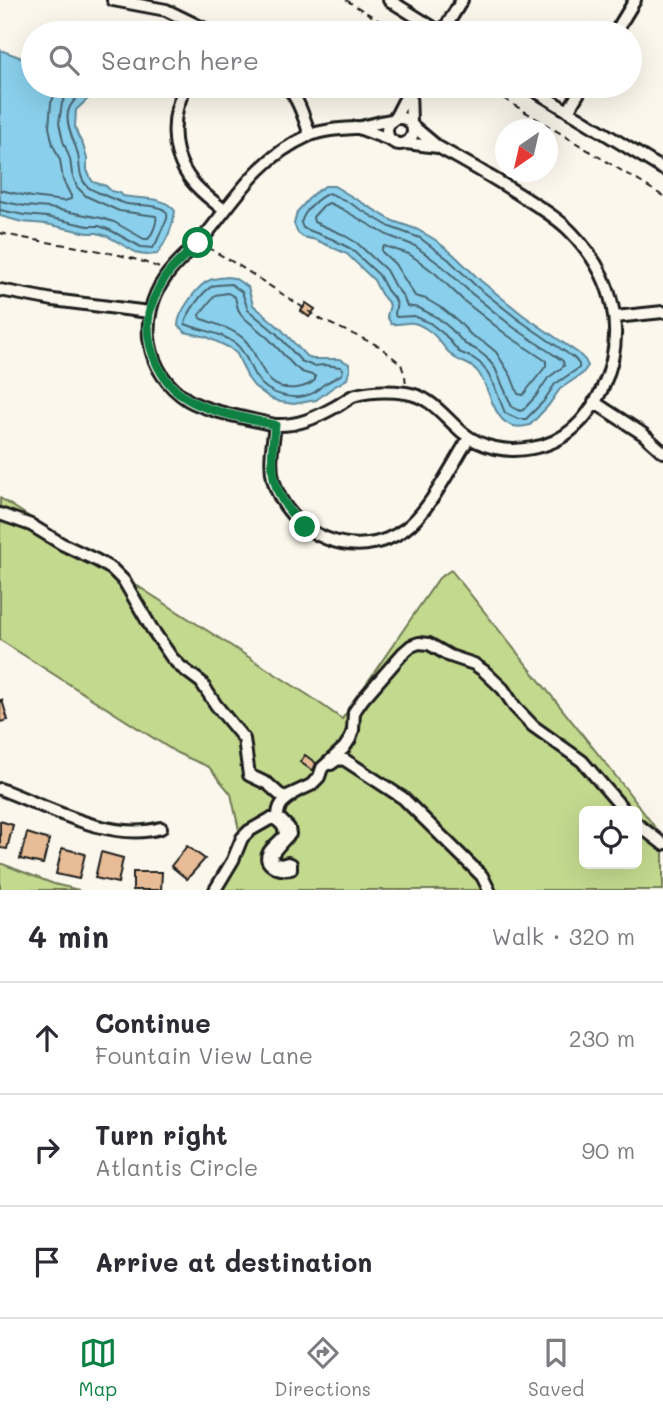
<!DOCTYPE html>
<html lang="en">
<head>
<meta charset="utf-8">
<style>
	body { margin:0; font-family:Mali,sans-serif; background:#f7f7f7; color:#2b2b33 }
	.controls { position:absolute; right:21px; bottom:21px; display:grid; overflow:hidden; border-radius:10px; box-shadow:0 7px 28px #0002 }
	.controls button { width:63px; height:63px; display:grid; place-items:center; padding:0; border:0; border-bottom:2px solid #e1e1e2; background:#fff; color:#2b2b33; font:35px sans-serif }
	.compass { position:absolute; left:495px; top:119px; width:63px; height:63px; border-radius:50%; background:#fff; box-shadow:0 7px 28px #0002; rotate:214deg }
	.stop { position:absolute; width:21px; height:21px; margin:-16px; border:5px solid #0b8043; border-radius:50%; background:#fff }
	.stop.end { background:#0b8043; border-color:#fff; box-shadow:0 2px 7px #0008 }
	.list { margin:0; padding:0; list-style:none }
	h2 { display:flex; justify-content:space-between; align-items:center; height:91px; margin:0; padding:0 28px; font-size:30px }
	h2 small { font-size:23px; font-weight:400; color:#7c7c81 }
	.list li { display:grid; grid-template-columns:46px 1fr auto; gap:21px; align-items:center; box-sizing:border-box; height:112px; padding:0 28px; border-top:2px solid #e1e1e2 }
	.list b { display:block; font-size:26px; white-space:nowrap }
	.list p { margin:0; font-size:23px; white-space:nowrap; color:#7c7c81 }
	.list em { font-size:23px; font-style:normal; color:#7c7c81 }
	.icon { flex:none; width:38px; height:38px; fill:none; stroke:currentColor; stroke-width:2; stroke-linecap:round; stroke-linejoin:round }
	.map { position:relative; flex:none; width:663px; height:890px; overflow:hidden }
	.search { position:absolute; background:#fff; box-shadow:0 7px 28px #0002; left:21px; right:21px; top:21px; height:77px; display:flex; align-items:center; gap:18px; box-sizing:border-box; padding:0 24px; border-radius:38px; color:#7c7c81; font-size:26px }
	.sheet { height:427px; background:#fff }
	nav { display:flex; justify-content:space-around; align-items:center; box-sizing:border-box; height:98px; border-top:2px solid #e1e1e2; background:#fff; font-size:19px; color:#7c7c81 }
	nav a { display:grid; justify-items:center; gap:4px }
	nav .on { color:#0b8043 }
	.map>svg:first-child { display:block }
	.green { fill:#c3d98e; stroke:#707a55; stroke-width:2; fill-rule:evenodd }
	.water { fill:#8ad0ec; stroke:#5e8899; stroke-width:2 }
	.lines { fill:none; stroke-linecap:round; stroke-linejoin:round }
	.shore { stroke:#48646f; stroke-width:2 }
	.building { fill:#e7bc97; stroke:#1c1c1c; stroke-width:2 }
	.minor-casing { stroke:#1c1c1c; stroke-width:16 }
	.path { stroke:#1c1c1c; stroke-width:2; stroke-dasharray:7 5; stroke-linecap:butt }
	.minor { stroke:#fbf7ec; stroke-width:10 }
	.route { stroke:#0b8043; stroke-width:9 }
</style>
</head>
<body>
<div class="map">
<svg width="663" height="890" viewBox="0 0 663 890">
	<rect width="100%" height="100%" fill="#fbf7ec"/>
	<filter id="ink" filterUnits="userSpaceOnUse"><feTurbulence type="fractalNoise" baseFrequency=".0143" numOctaves="2"/><feDisplacementMap in="SourceGraphic" scale="14" xChannelSelector="R" yChannelSelector="G"/><feConvolveMatrix kernelMatrix="1 2 1 2 8 2 1 2 1" color-interpolation-filters="sRGB"/></filter>
	<g filter="url(#ink)">
		<path class="green" d="M0 498 311 697 342 719 439 578 451 570 626 789 663 838V890H209L231 864 239 830 231 794 209 767 177 753 0 640ZM584 811H637V864H584Z
			M0 863 54 884 79 890H0Z"/>
		<path class="water" d="M0 50 33 62V86H99L92 95 76 110 75 127 78 136 83 145 87 159V170L91 179 93 182 106 186 111 191 120 193 123 196C141 200 163 195 175 211 173 227 167 241 157 254L147 255 139 254 107 236 97 233H88L46 224 22 222 0 216Z
			M325 186H334L393 221 416 229 434 239 453 254 481 281 523 315 578 353 585 360 588 366 582 374 560 389 548 406 530 425C493 436 493 392 478 372 472 364 463 363 455 358 445 351 439 337 428 330 425 328 417 323 413 323 406 322 399 325 391 324L387 316 390 305 381 294 374 280 347 254 316 240 303 237 298 233 294 224 297 212 312 195Z
			M227 277 234 278 248 287 253 305 281 329 305 355 313 359H340L349 364 350 369 347 379 332 388 316 400 294 404 280 402 270 398 254 386 248 378 237 354 230 348 207 337 185 332 178 325C178 313 198 284 210 280 215 278 222 278 227 277Z"/>
		<g class="lines">
			<path class="shore" d="M0 190 32 197 64 201 71 199V196L63 180 60 160 53 145 49 127 51 103 55 94 62 86
				M329 193 346 201 390 227 420 238 448 259 476 286 519 320 574 358 579 364V368L555 384 543 402 526 419H518L505 413 494 385 487 372 480 363 473 358 459 352 445 335 430 323 414 316 396 317C393 313 398 307 396 301L387 290 379 275 351 249 332 239 303 228 301 223C304 211 317 198 329 193Z
				M0 201 25 206 49 208 101 218 114 222 144 239H148C152 235 158 221 156 216L119 211 86 196 77 187 72 174 70 159 63 141 59 123 62 103 66 96 78 86
				M329 203 342 209 387 235 415 246 442 266 471 293 513 327 563 361 564 366 548 378 536 396 523 410 520 411 512 407 495 368 486 357 477 350 465 344 451 329 438 318 419 308 407 306 403 296 394 285 386 270 357 243 342 234 314 222 313 217 323 206Z
				M0 210 24 215 47 217 88 226H99L110 230 141 247 153 248C158 241 159 236 162 229 164 224 169 220 167 214 164 203 136 206 127 204 122 203 91 190 88 187 77 177 81 163 77 151 73 138 62 119 71 105 76 97 85 93 90 86
				M384 246 409 254 419 261 436 274 464 301 507 335 546 361V366L523 395 518 394 511 376 496 352 485 343 471 335 458 321 443 309 426 299 415 296 395 264 382 252V248Z
				M231 284 242 292 248 310 276 333 301 361 313 366 325 365 340 367 343 369 342 374C336 378 329 381 323 385 320 387 318 390 315 392 296 403 267 395 256 377 249 367 246 352 236 344 221 332 202 331 185 324 186 315 203 290 213 286 218 284 226 285 231 284Z
				M228 293 235 297 238 309 242 316 269 339 295 367 302 372 315 376V380C310 385 304 387 296 388 260 392 262 356 244 339 232 328 214 324 200 318L199 315 215 295Z"/>
		</g>
		<path class="building" d="M306 303 315 309 309 317 301 311Z
			M0 700H2L8 720 0 722Z
			M305 755 316 763 313 771 300 762Z
			M0 821 13 825 7 849 0 848Z
			M27 833 49 840 43 864 20 859Z
			M187 846 205 859 187 879 171 866Z
			M62 848 85 854 79 879 56 874Z
			M101 852 123 858 118 883 95 878Z
			M133 872H162L161 890H133Z"/>
		<g class="lines">
			<g class="minor-casing">
				<path id="minor" d="M113 0 166 10 213 33
					M389 0 442 33
					M442 33 462 0
					M615 33 635 0
					M186 86C170 115 170 153 191 180 200 192 213 201 224 210
					M287 86C299 100 304 118 310 135
					M527 86 663 169
					M568 111 583 86
					M387 131a13 13 0 1 1 26 0a13 13 0 1 1-26 0Z
					M395 118 410 89 411 123
					M391 120C379 122 367 126 355 128 339 129 322 130 308 136 261 157 239 193 209 231 195 248 177 260 165 278 137 318 145 373 188 400 208 412 251 419 275 425 298 426 315 418 335 407 341 404 347 399 353 396 369 391 390 391 406 393 432 397 443 416 462 432 481 448 507 453 532 448 565 443 588 419 602 389 628 333 614 277 572 233 559 219 542 209 525 198 497 180 468 163 438 147
					M356 127 393 141
					M406 143 438 147 413 126
					M0 290 53 300 149 312
					M615 317 663 312
					M594 402 643 434 663 452
					M275 425C273 442 269 461 273 479 287 535 357 565 405 529 429 512 453 463 469 438
					M0 514 31 525 62 544 96 560 112 569 124 581 152 629 172 658 181 667 201 682 216 705 244 739 249 775 268 784 279 794 285 797 311 785 319 777 322 768 344 748 350 739 353 730 354 712 363 699 403 653 411 646 419 643 429 644 450 656 474 664 484 671 503 689 515 707 533 726 582 761 625 811
					M331 764 338 759 345 760 403 798 482 876 489 890
					M0 789C47 806 110 843 161 828
					M637 824 663 844
					M215 890 233 860 242 838 249 831 270 819H275C281 823 285 827 285 835 281 840 273 846 269 852 261 865 281 871 291 869V864L288 863 281 865 274 863 271 856C274 851 285 838 290 834L289 828 278 817C278 806 282 802 291 796"/>
			</g>
			<path class="path" d="M346 0 399 33
				M483 86 663 196
				M0 233C54 246 110 247 162 269
				M207 247 238 265 322 320 379 346 401 364 405 376 406 385"/>
			<use href="#minor" class="minor"/>
		</g>
	</g>
	<g class="lines" filter="url(#ink)">
		<path class="route" d="M198 243C187 255 173 265 164 279 158 289 151 301 149 314 144 347 161 385 191 401 213 413 251 419 275 425 270 469 269 495 305 527"/>
	</g>
</svg>
<div class="controls">
<button><svg class="icon" aria-label="locate" viewBox="0 0 24 24"><circle cx="12" cy="12" r="6"/><path d="M12 2v4M12 18v4M2 12h4M18 12h4"/></svg></button>
</div>
<svg class="compass" viewBox="-18 -18 36 36"><path d="M0-13l5 13h-10z" fill="#e53935"/><path d="M0 13l5-13h-10z" fill="#7c7c81"/></svg>
<div class="stop" style="left:198px;top:243px"></div>
<div class="stop end" style="left:305px;top:527px"></div>
<div class="search"><svg class="icon" aria-label="search" viewBox="0 0 24 24"><circle cx="10" cy="10" r="6"/><path d="M15 15l6 6"/></svg>Search here</div>
</div>
<section class="sheet">
<h2>4 min<small>Walk · 320 m</small></h2>
<ul class="list">
<li><svg class="icon" aria-label="ahead" viewBox="0 0 24 24"><path d="M12 20V5M6 11l6-6 6 6"/></svg><div><b>Continue</b><p>Fountain View Lane</p></div><em>230 m</em></li>
<li><svg class="icon" aria-label="right" viewBox="0 0 24 24"><path d="M7 20v-9h11M14 6l5 5-5 5"/></svg><div><b>Turn right</b><p>Atlantis Circle</p></div><em>90 m</em></li>
<li><svg class="icon" aria-label="arrive" viewBox="0 0 24 24"><path d="M6 21V4h12l-3 4 3 4H6"/></svg><div><b>Arrive at destination</b></div></li>
</ul>
</section>
<nav>
<a class="on"><svg class="icon" aria-label="map" viewBox="0 0 24 24"><path d="M3 6l6-2 6 2 6-2v14l-6 2-6-2-6 2zM9 4v14M15 6v14"/></svg>Map</a>
<a><svg class="icon" aria-label="directions" viewBox="0 0 24 24"><path d="M12 3l9 9-9 9-9-9zM9 14v-3h6M13 9l2 2-2 2"/></svg>Directions</a>
<a><svg class="icon" aria-label="saved" viewBox="0 0 24 24"><path d="M7 4h10v16l-5-4-5 4z"/></svg>Saved</a>
</nav>
</body>
</html>
